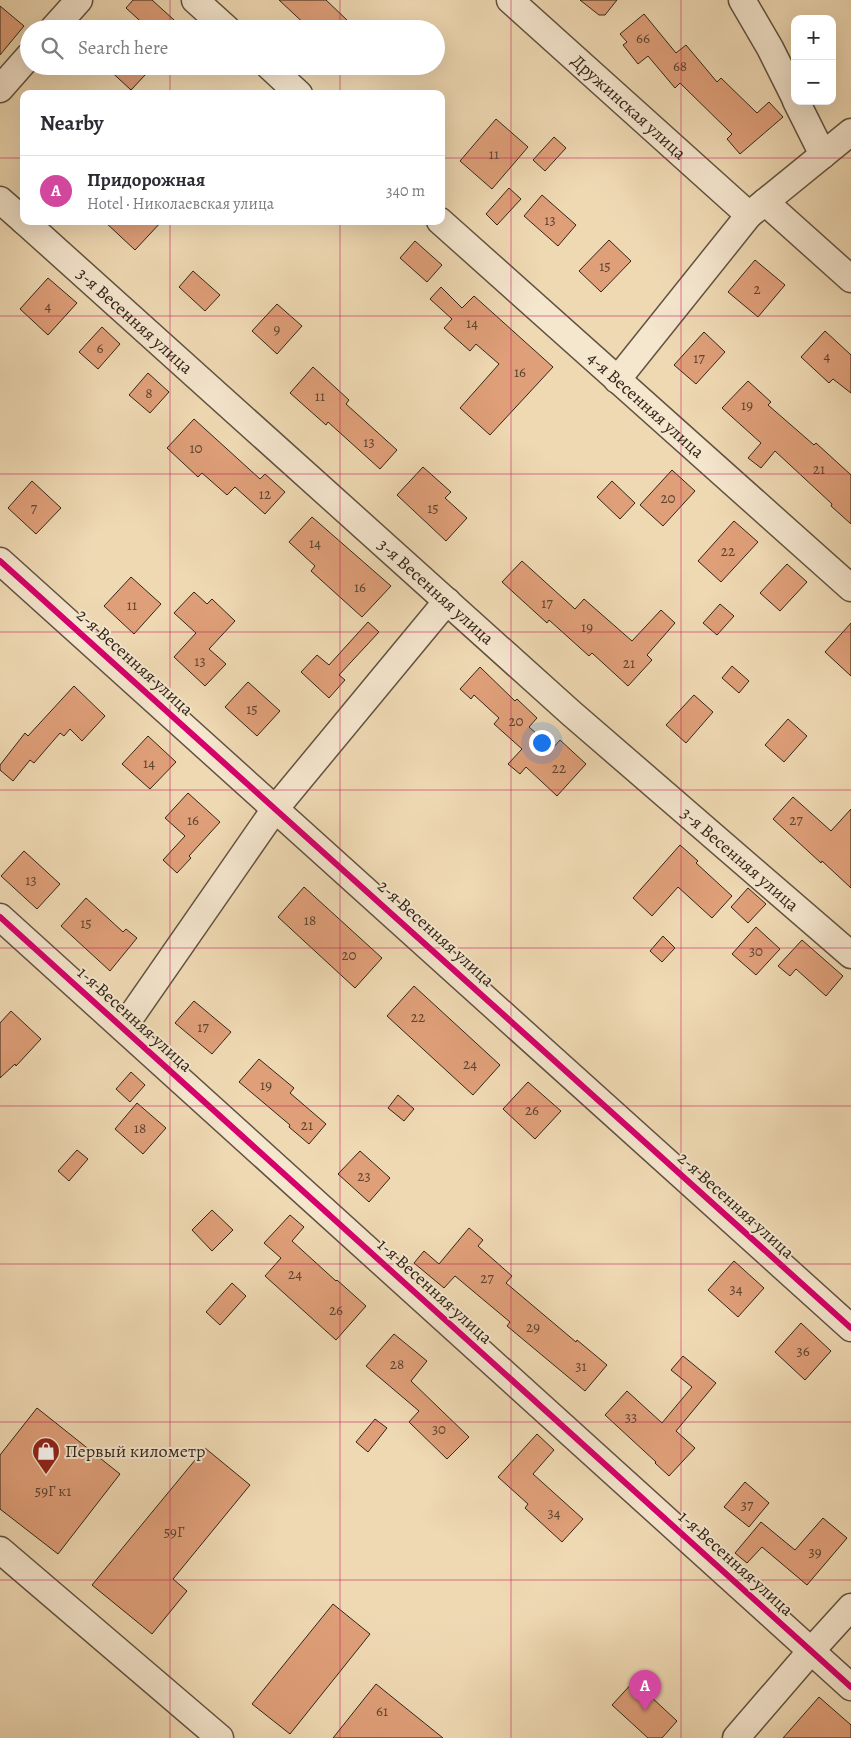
<!DOCTYPE html>
<html lang="en">
<head>
<meta charset="utf-8">
<style>
	body { margin:0; font-family:Alegreya,serif; background:#f7f7f7; color:#2b2b33 }
	.controls { position:absolute; right:15px; top:15px; display:grid; overflow:hidden; border-radius:10px; box-shadow:0 5px 20px #0002 }
	.controls button { width:45px; height:45px; display:grid; place-items:center; padding:0; border:0; border-bottom:1px solid #e1e1e2; background:#fff; color:#2b2b33; font:25px sans-serif }
	.you { position:absolute; left:541px; top:742px; width:18px; height:18px; margin:-12px; border:4px solid #fff; border-radius:50%; background:#1a73e8; box-shadow:0 0 0 8px #1a73e833 }
	.badge { display:grid; place-items:center; width:32px; height:32px; border-radius:50%; background:#2563eb; color:#fff; font-size:16px; font-weight:700 }
	.pin { position:absolute; translate:-50% -41px; filter:drop-shadow(0 1px 2px #0008) }
	.pin::after { content:''; position:absolute; top:26px; width:18px; height:15px; background:inherit; clip-path:polygon(0 0,100% 0,50% 100%) }
	.list { margin:0; padding:0; list-style:none }
	h2 { display:flex; justify-content:space-between; align-items:center; height:65px; margin:0; padding:0 20px; font-size:21px }
	h2 small { font-size:16px; font-weight:400; color:#7c7c81 }
	.list li { display:grid; grid-template-columns:32px 1fr auto; gap:15px; align-items:center; box-sizing:border-box; height:70px; padding:0 20px; border-top:1px solid #e1e1e2 }
	.list b { display:block; font-size:19px; white-space:nowrap }
	.list p { margin:0; font-size:16px; white-space:nowrap; color:#7c7c81 }
	.list em { font-size:16px; font-style:normal; color:#7c7c81 }
	.icon { flex:none; width:28px; height:28px; fill:none; stroke:currentColor; stroke-width:2; stroke-linecap:round; stroke-linejoin:round }
	.map { position:relative; flex:none; width:851px; height:1738px; overflow:hidden }
	.search { position:absolute; background:#fff; box-shadow:0 5px 20px #0002; left:20px; top:20px; width:425px; height:55px; display:flex; align-items:center; gap:12px; box-sizing:border-box; padding:0 18px; border-radius:28px; color:#7c7c81; font-size:19px }
	.panel { position:absolute; background:#fff; box-shadow:0 5px 20px #0002; left:20px; top:90px; width:425px; height:135px; border-radius:10px }
	.map>svg:first-child { display:block }
	.building { fill:#df9f79; stroke:#322619 }
	.lines { fill:none; stroke-linecap:round; stroke-linejoin:round }
	.minor-casing { stroke:#615340; stroke-width:29 }
	.minor { stroke:#f5e6ce; stroke-width:26 }
	.cycleway-casing { stroke:#f5e6ce; stroke-width:9 }
	.cycleway { stroke:#d6006c; stroke-width:6 }
	.grid { fill:none; stroke:#c2185b; stroke-width:1; stroke-opacity:0.55 }
	.labels { text-anchor:middle; stroke-width:4; stroke-linejoin:round; paint-order:stroke }
	.number-label { font-size:15px; fill:#5d4431 }
	.street-label { font-size:18px; fill:#322619; stroke:#f5e6ce }
	.poi-label { font-size:18px; fill:#322619; stroke:#f5e6ce; text-anchor:start }
</style>
</head>
<body>
<div class="map">
<svg width="851" height="1738" viewBox="0 0 851 1738">
	<rect width="100%" height="100%" fill="#efd9b3"/>
	<filter id="stains"><feTurbulence type="fractalNoise" baseFrequency=".004" numOctaves="4"/><feColorMatrix values="0 0 0 0 .2 0 0 0 0 .09 0 0 0 0 .02 0 0 0 .5 -.17"/></filter>
	<radialGradient id="worn" r=".72"><stop offset=".6" stop-color="#630" stop-opacity="0"/><stop offset="1" stop-color="#630" stop-opacity=".3"/></radialGradient>
	<path class="building" d="M133 0H152L184 29H149L126 8Z
		M279 0H326L348 21 341 29H310Z
		M580 0H617L605 15H599Z
		M0 6 24 26 0 55Z
		M644 14 676 53 686 45 717 82 721 78 757 113 769 102 783 117 740 154 727 139 732 134 680 83 675 88 648 56 638 64 623 45 627 42 620 34Z
		M105 66H137L146 74 131 90Z
		M496 119 528 147 492 189 460 161Z
		M554 137 566 148 545 171 533 160Z
		M509 188 521 199 497 225 486 214Z
		M542 195 576 225 558 246 524 216Z
		M104 221H162L135 250Z
		M609 240 631 261 601 292 579 271Z
		M415 241 442 265 427 282 400 258Z
		M755 260 785 285 758 317 728 292Z
		M193 271 220 295 205 311 179 287Z
		M48 278 77 303 48 335 20 309Z
		M441 287 462 308 474 296 553 367 490 435 460 408 499 364 476 344 470 351 444 328 452 319 430 299Z
		M277 304 302 326 277 354 252 331Z
		M102 327 120 344 98 369 79 352Z
		M825 331 851 355V393L833 379 829 383 801 357Z
		M704 332 725 352 696 384 674 365Z
		M313 367 349 400 346 404 397 450 380 469 328 422 326 425 290 393Z
		M148 373 169 392 150 413 129 395Z
		M748 381 771 402 768 405 814 445 816 443 851 475V524L831 506 832 504 775 451 761 468 748 458 761 443 722 408Z
		M194 419 260 479 265 474 285 492 265 514 235 487 227 495 202 473 198 477 167 448Z
		M423 467 451 492 445 498 467 518 446 541 397 495Z
		M672 470 695 491 663 526 640 505Z
		M32 481 61 508 36 534 8 508Z
		M612 481 635 503 620 519 597 497Z
		M312 517 391 586 362 617 311 571 315 566 289 542Z
		M734 521 758 542 721 582 698 561Z
		M522 561 575 609 584 599 632 641 661 610 675 623 647 655 652 660 628 686 592 653 589 656 549 620 547 623 502 582Z
		M787 564 807 582 780 611 760 593Z
		M131 577 161 604 134 634 104 606Z
		M194 592 207 604 212 599 235 621 209 649 226 664 205 686 174 657 196 633 174 613Z
		M720 604 734 616 717 635 703 623Z
		M368 622 379 632 339 675 345 680 329 698 301 672 317 655 329 665Z
		M851 623V676L825 652Z
		M732 666 749 681 739 693 722 678Z
		M480 667 515 701 517 699 537 718 529 727 553 748 560 740 586 764 557 796 526 767 520 774 508 764 522 749 494 724 499 718 474 695 471 699 460 689Z
		M248 682 280 711 257 736 225 707Z
		M74 686 105 716 82 741 70 729 64 736 60 733 34 763 30 760 13 781 0 770V765L25 733 28 736Z
		M694 695 713 712 686 743 666 725Z
		M788 719 807 736 784 762 765 745Z
		M148 736 176 762 150 789 122 764Z
		M188 793 220 822 189 856 191 858 177 873 163 860 185 836 165 818Z
		M793 797 831 831 851 809V888L822 861 821 863 773 819Z
		M680 845 698 861 696 863 732 896 712 918 678 887 652 916 633 898Z
		M24 851 60 884 37 909 1 876Z
		M304 887 382 958 355 988 278 917Z
		M748 888 766 904 748 923 731 907Z
		M86 898 123 932 126 929 137 938 110 971 61 926Z
		M756 927 780 949 756 975 732 954Z
		M663 936 675 948 662 962 650 951Z
		M802 940 843 976 826 996 796 969 790 976 778 966Z
		M414 986 500 1065 473 1095 387 1016Z
		M194 1001 231 1032 212 1054 175 1023Z
		M11 1011 41 1039 16 1066 15 1064 0 1078V1023Z
		M259 1059 294 1088 290 1093 326 1124 309 1144 289 1127 290 1125 239 1082Z
		M131 1072 145 1085 130 1102 116 1089Z
		M528 1082 561 1111 535 1139 503 1109Z
		M398 1095 414 1109 404 1121 388 1108Z
		M137 1103 166 1128 143 1154 115 1129Z
		M77 1150 88 1159 69 1181 58 1171Z
		M360 1151 390 1178 369 1202 338 1174Z
		M212 1210 233 1230 212 1251 192 1230Z
		M290 1215 304 1227 292 1241 336 1281 337 1280 366 1306 336 1340 265 1276 281 1258 264 1243Z
		M469 1228 483 1240 478 1246 512 1276 506 1283 576 1342 577 1340 607 1365 585 1391 507 1326 510 1322 455 1276 444 1288 414 1263 424 1251 439 1264Z
		M734 1261 764 1288 738 1317 708 1290Z
		M232 1283 246 1296 220 1325 206 1312Z
		M801 1323 831 1351 805 1380 775 1352Z
		M394 1334 427 1361 411 1381 469 1437 447 1459 409 1422 419 1411 366 1366Z
		M683 1356 716 1383 676 1431 695 1448 669 1476 655 1463 656 1462 605 1415 627 1391 662 1423 692 1387 671 1370Z
		M37 1408 120 1474 58 1554 0 1509V1455Z
		M375 1419 387 1428 368 1452 356 1442Z
		M537 1434 554 1450 533 1474 583 1519 562 1542 525 1508 528 1504 498 1477Z
		M205 1448 250 1485 173 1579 187 1591 152 1634 92 1585Z
		M745 1482 769 1503 749 1527 724 1507Z
		M823 1518 847 1538 807 1585 762 1547 747 1563 735 1553 761 1522 795 1550Z
		M333 1604 370 1634 290 1734 252 1704Z
		M634 1681 677 1721 662 1738H648L612 1705Z
		M376 1684 443 1738H333Z
		M819 1697 851 1725V1738H783Z"/>
	<g class="lines">
		<g class="minor-casing">
			<g id="minor">
				<path d="M195 0 227 29"/>
				<path id="s1" d="M510 0 749 215"/>
				<path d="M742 0 770 48 795 98"/>
				<path d="M53 29 79 0"/>
				<path d="M269 66 299 94"/>
				<path d="M0 89 29 56"/>
				<path d="M796 101 823 155"/>
				<path d="M0 200 24 221"/>
				<path d="M765 202 851 279"/>
				<path id="s2" d="M24 221 571 713 851 955"/>
				<path id="s3" d="M440 221 851 588"/>
				<path d="M617 380 749 215 851 132"/>
				<path d="M0 561 851 1328"/>
				<path d="M0 917 851 1687"/>
				<path d="M123 1028 275 809 447 601"/>
				<path d="M0 1550 220 1738"/>
				<path d="M736 1738 811 1651 851 1607"/>
			</g>
		</g>
		<use href="#minor" class="minor"/>
		<g class="cycleway-casing">
			<path id="cycleway" d="M0 561 851 1328
				M0 917 851 1687"/>
		</g>
		<use href="#cycleway" class="cycleway"/>
	</g>
	<path class="grid" d="M170 0V29M340 0V29M511 0V1738M681 0V1738M170 66V94M340 66V94M0 158H24M441 158H851M170 221V1738M340 221V1738M0 316H851M0 474H851M0 632H851M0 790H851M0 948H851M0 1106H851M0 1264H851M0 1422H851M0 1580H851"/>
	<defs>
		<g id="shop-pin" transform="scale(1.4375)"><path d="M0 17L-7.5 6A9.5 9.5 0 1 1 7.5 6Z" fill="#8f2418" stroke="#f5e6ce"/><path d="M-5-2.5h2.3a2.7 3.5 0 0 1 5.4 0H5L5.5 6h-11ZM-1.5-2.5h3a1.5 2.3 0 0 0-3 0Z" fill="#fff"/></g>
	</defs>
	<g fill-rule="evenodd">
		<use href="#shop-pin" x="46" y="1451"/>
	</g>
	<g class="labels">
		<g class="number-label">
			<text x="643" y="43">66</text>
			<text x="680" y="71">68</text>
			<text x="494" y="159">11</text>
			<text x="550" y="225">13</text>
			<text x="605" y="271">15</text>
			<text x="757" y="294">2</text>
			<text x="48" y="311">4</text>
			<text x="472" y="328">14</text>
			<text x="277" y="334">9</text>
			<text x="100" y="353">6</text>
			<text x="827" y="361">4</text>
			<text x="699" y="363">17</text>
			<text x="520" y="377">16</text>
			<text x="149" y="398">8</text>
			<text x="320" y="401">11</text>
			<text x="747" y="410">19</text>
			<text x="369" y="447">13</text>
			<text x="196" y="453">10</text>
			<text x="819" y="474">21</text>
			<text x="265" y="499">12</text>
			<text x="668" y="503">20</text>
			<text x="34" y="513">7</text>
			<text x="433" y="513">15</text>
			<text x="315" y="548">14</text>
			<text x="728" y="556">22</text>
			<text x="360" y="592">16</text>
			<text x="547" y="608">17</text>
			<text x="132" y="610">11</text>
			<text x="587" y="632">19</text>
			<text x="200" y="666">13</text>
			<text x="629" y="668">21</text>
			<text x="252" y="714">15</text>
			<text x="516" y="726">20</text>
			<text x="149" y="768">14</text>
			<text x="559" y="773">22</text>
			<text x="193" y="825">16</text>
			<text x="796" y="825">27</text>
			<text x="31" y="885">13</text>
			<text x="310" y="925">18</text>
			<text x="86" y="928">15</text>
			<text x="756" y="956">30</text>
			<text x="349" y="960">20</text>
			<text x="418" y="1022">22</text>
			<text x="203" y="1032">17</text>
			<text x="470" y="1069">24</text>
			<text x="266" y="1090">19</text>
			<text x="532" y="1115">26</text>
			<text x="307" y="1130">21</text>
			<text x="140" y="1133">18</text>
			<text x="364" y="1181">23</text>
			<text x="295" y="1279">24</text>
			<text x="487" y="1283">27</text>
			<text x="736" y="1294">34</text>
			<text x="336" y="1315">26</text>
			<text x="533" y="1332">29</text>
			<text x="803" y="1356">36</text>
			<text x="397" y="1369">28</text>
			<text x="581" y="1371">31</text>
			<text x="631" y="1422">33</text>
			<text x="439" y="1434">30</text>
			<text x="53" y="1496">59Г к1</text>
			<text x="747" y="1510">37</text>
			<text x="554" y="1518">34</text>
			<text x="174" y="1537">59Г</text>
			<text x="815" y="1557">39</text>
			<text x="382" y="1716">61</text>
		</g>
		<g class="street-label">
			<text dy="6" stroke="none"><textPath href="#s1" startOffset="160">Дружинская улица</textPath></text>
			<text dy="6" stroke="none"><textPath href="#s2" startOffset="149">3-я Весенняя улица</textPath></text>
			<text dy="6" stroke="none"><textPath href="#s3" startOffset="276">4-я Весенняя улица</textPath></text>
			<text dy="6" stroke="none"><textPath href="#s2" startOffset="554">3-я Весенняя улица</textPath></text>
			<text transform="translate(135 662) rotate(42)" y="6">2-я Весенняя улица</text>
			<text dy="6" stroke="none"><textPath href="#s2" startOffset="959">3-я Весенняя улица</textPath></text>
			<text transform="translate(436 933) rotate(42)" y="6">2-я Весенняя улица</text>
			<text transform="translate(135 1019) rotate(42)" y="6">1-я Весенняя улица</text>
			<text transform="translate(736 1205) rotate(42)" y="6">2-я Весенняя улица</text>
			<text transform="translate(435 1291) rotate(42)" y="6">1-я Весенняя улица</text>
			<text transform="translate(736 1563) rotate(42)" y="6">1-я Весенняя улица</text>
		</g>
		<g class="poi-label">
			<text x="65" y="1457">Первый километр</text>
		</g>
	</g>
	<rect width="100%" height="100%" filter="url(#stains)"/>
	<rect width="100%" height="100%" fill="url(#worn)"/>
</svg>
<div class="controls">
<button>+</button>
<button>−</button>
</div>
<div class="you"></div>
<div class="pin badge" style="left:645px;top:1711px;background:#d1479c">A</div>
<div class="search"><svg class="icon" aria-label="search" viewBox="0 0 24 24"><circle cx="10" cy="10" r="6"/><path d="M15 15l6 6"/></svg>Search here</div>
<section class="panel">
<h2>Nearby<small></small></h2>
<ul class="list">
<li><span class="badge" style="background:#d1479c">A</span><div><b>Придорожная</b><p>Hotel · Николаевская улица</p></div><em>340 m</em></li>
</ul>
</section>
</div>
</body>
</html>
